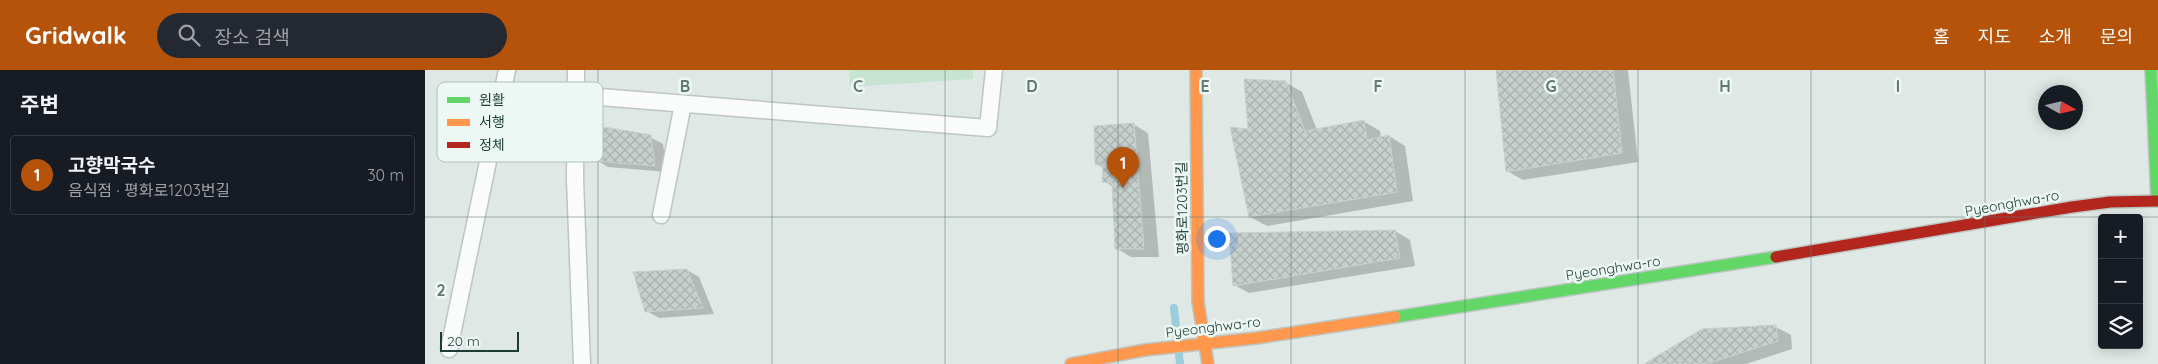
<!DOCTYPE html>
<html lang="ko">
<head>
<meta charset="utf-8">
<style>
	body { margin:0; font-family:Quicksand,"Noto Sans KR",sans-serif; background:#242831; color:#f1f3f6 }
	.controls { position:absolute; right:15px; bottom:15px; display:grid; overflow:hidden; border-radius:5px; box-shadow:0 2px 12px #0003 }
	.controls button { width:45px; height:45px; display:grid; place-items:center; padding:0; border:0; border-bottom:1px solid #363941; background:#171b24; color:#f1f3f6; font:25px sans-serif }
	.compass { position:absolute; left:1613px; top:15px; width:45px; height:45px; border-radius:50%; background:#171b24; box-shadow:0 2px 12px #0003; rotate:98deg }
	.scale { position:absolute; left:15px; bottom:12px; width:79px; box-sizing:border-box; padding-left:5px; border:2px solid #1d3c37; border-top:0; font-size:14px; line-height:18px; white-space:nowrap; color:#1d3c37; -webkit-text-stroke:4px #edf7f3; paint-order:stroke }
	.you { position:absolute; left:791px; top:168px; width:18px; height:18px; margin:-12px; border:4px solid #fff; border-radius:50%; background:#1a73e8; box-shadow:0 0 0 8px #1a73e833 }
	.badge { display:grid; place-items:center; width:32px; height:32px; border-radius:50%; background:#b45309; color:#fff; font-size:16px; font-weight:700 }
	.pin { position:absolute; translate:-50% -41px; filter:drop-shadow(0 1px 2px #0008) }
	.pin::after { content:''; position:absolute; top:26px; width:18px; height:15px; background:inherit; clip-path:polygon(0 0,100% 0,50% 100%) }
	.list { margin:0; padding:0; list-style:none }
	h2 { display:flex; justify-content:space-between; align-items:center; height:65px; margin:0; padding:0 20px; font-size:21px }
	h2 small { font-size:16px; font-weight:400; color:#9ea1a6 }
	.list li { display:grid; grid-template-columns:32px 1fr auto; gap:15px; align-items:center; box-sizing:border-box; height:80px; margin:0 10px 10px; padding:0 10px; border:1px solid #363941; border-radius:5px }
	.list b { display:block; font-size:19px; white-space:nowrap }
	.list p { margin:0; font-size:16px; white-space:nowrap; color:#9ea1a6 }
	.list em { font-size:16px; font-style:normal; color:#9ea1a6 }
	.icon { flex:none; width:28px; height:28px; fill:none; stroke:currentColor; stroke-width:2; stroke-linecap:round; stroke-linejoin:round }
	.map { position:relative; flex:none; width:1733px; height:294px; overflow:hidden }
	header { display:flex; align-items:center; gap:30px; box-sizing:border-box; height:70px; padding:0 25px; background:#b45309; color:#fff }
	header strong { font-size:24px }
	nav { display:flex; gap:28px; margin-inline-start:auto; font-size:18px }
	.search { width:350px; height:45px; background:#242831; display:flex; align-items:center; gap:12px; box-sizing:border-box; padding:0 18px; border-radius:28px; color:#9ea1a6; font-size:19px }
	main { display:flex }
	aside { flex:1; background:#171b24 }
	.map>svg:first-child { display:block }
	.park { fill:#c7e3d2 }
	.shadow { fill:#0003 }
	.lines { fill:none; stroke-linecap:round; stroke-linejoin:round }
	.stream { stroke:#9bcddc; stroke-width:8 }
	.building { fill:url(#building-cross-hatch); stroke:#c9d1ce }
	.lane-casing { stroke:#bdc5c2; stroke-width:19 }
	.fast-casing { stroke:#bcc6c3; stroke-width:14 }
	.slow-casing { stroke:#bcc6c3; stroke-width:14 }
	.jam-casing { stroke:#bcc6c3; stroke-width:14 }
	.lane { stroke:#fafcfb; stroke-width:16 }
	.fast { stroke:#63d668; stroke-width:11 }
	.slow { stroke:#ff974d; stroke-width:11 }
	.jam { stroke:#b3261e; stroke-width:11 }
	.grid { fill:none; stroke:#617874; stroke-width:1; stroke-opacity:0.55 }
	.labels { text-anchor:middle; stroke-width:5; stroke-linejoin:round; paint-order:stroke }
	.street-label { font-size:14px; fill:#1d3c37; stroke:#edf7f3 }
	.key { fill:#edf7f3; stroke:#afbfbb; stroke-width:1 }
	.key-label { font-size:14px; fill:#1d3c37 }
	.grid-label { font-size:16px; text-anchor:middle; font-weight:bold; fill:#617874; stroke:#edf7f3; stroke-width:5; stroke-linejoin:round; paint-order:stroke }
</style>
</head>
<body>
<header>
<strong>Gridwalk</strong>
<div class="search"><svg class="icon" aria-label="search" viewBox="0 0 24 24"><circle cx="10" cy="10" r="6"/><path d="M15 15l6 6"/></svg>장소 검색</div>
<nav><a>홈</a><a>지도</a><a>소개</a><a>문의</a></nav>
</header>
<main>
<aside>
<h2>주변<small></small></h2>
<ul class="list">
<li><span class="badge">1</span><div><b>고향막국수</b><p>음식점 · 평화로1203번길</p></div><em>30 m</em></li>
</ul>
</aside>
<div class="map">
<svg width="1733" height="294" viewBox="0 0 1733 294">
	<defs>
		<pattern id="building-cross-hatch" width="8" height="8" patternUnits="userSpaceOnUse" patternTransform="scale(1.25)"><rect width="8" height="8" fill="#c7cfcc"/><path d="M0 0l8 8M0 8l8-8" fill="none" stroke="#aab3b0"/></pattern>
	</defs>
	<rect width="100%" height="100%" fill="#e0e8e5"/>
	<path class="park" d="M424 0H548V9L425 17Z"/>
	<path class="shadow" d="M1072 0H1207H1203L1213 92 1098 110 1082 101Z
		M860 12 877 22 892 60 938 51 955 61 956 68 964 66 980 76 988 131 842 156 825 147 824 61Z
		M708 54 723 63 734 187H706L691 178 688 117 679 111V98L671 94Z
		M225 67 238 74 242 102 183 97 171 90Z
		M970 161 985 170 990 196 824 223 809 215Z
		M262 200 274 207 289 244 234 248 222 241Z
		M1351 257 1366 265 1367 279 1321 294H1222Z"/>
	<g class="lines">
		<path class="stream" d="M749 238 755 294"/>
	</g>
	<path class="building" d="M1071 0H1188L1197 83 1081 102Z
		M819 9 861 11 880 61 939 50 942 70 964 65 972 122 824 147 805 57 823 59Z
		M709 53 719 179H690L687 113 677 112 678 95H670L669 56Z
		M179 57 226 65 230 96 170 91Z
		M970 160 975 188 808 216 804 163Z
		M262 199 278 238 220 242 208 202Z
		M1351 255 1353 271 1281 294H1219L1277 259Z"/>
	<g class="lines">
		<g class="lane-casing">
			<path id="lane" d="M151 0 150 109 157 294
				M77 22 150 25 563 58 569 0
				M236 145 258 34
				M24 279 82 0"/>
		</g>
		<g class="fast-casing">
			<path id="fast" d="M1726 0 1732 131
				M970 247 1351 187"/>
		</g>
		<g class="slow-casing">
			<path id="slow" d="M771 0 773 232 783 294
				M646 294 720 280 832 268 970 247"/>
		</g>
		<g class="jam-casing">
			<path id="jam" d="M1351 187 1647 137 1685 132 1733 131"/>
		</g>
		<use href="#lane" class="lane"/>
		<use href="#fast" class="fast"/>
		<use href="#slow" class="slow"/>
		<use href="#jam" class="jam"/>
	</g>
	<path class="grid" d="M173 0V294M347 0V294M520 0V294M693 0V294M866 0V294M1040 0V294M1213 0V294M1386 0V294M1560 0V294M0 147H1733"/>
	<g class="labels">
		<g class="street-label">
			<text transform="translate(1587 133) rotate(-10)" y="5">Pyeonghwa-ro</text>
			<text transform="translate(757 138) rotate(-91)" y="5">평화로1203번길</text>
			<text transform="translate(1188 198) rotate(-9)" y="5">Pyeonghwa-ro</text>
			<text transform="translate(788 257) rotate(-7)" y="5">Pyeonghwa-ro</text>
		</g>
	</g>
	<rect x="12" y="12" width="166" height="80" rx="8" class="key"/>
	<rect x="22" y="27" width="23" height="6" fill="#63d668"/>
	<rect x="22" y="49" width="23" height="7" fill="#ff974d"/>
	<rect x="22" y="72" width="23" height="6" fill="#b3261e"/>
	<g class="key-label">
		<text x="54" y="35">원활</text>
		<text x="54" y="57">서행</text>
		<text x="54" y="80">정체</text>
	</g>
	<g class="grid-label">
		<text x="260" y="22">B</text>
		<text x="433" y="22">C</text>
		<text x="607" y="22">D</text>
		<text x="780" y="22">E</text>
		<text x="953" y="22">F</text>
		<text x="1126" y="22">G</text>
		<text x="1300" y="22">H</text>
		<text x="1473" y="22">I</text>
		<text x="16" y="226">2</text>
	</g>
</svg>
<div class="controls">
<button>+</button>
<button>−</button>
<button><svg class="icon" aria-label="layers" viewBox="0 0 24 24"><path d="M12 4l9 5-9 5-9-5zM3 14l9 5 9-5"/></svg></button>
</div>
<svg class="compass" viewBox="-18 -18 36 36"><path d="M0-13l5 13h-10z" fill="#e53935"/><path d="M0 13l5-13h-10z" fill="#9ea1a6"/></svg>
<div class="scale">20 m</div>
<div class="you"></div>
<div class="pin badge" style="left:698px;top:118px">1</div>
</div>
</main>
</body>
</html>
